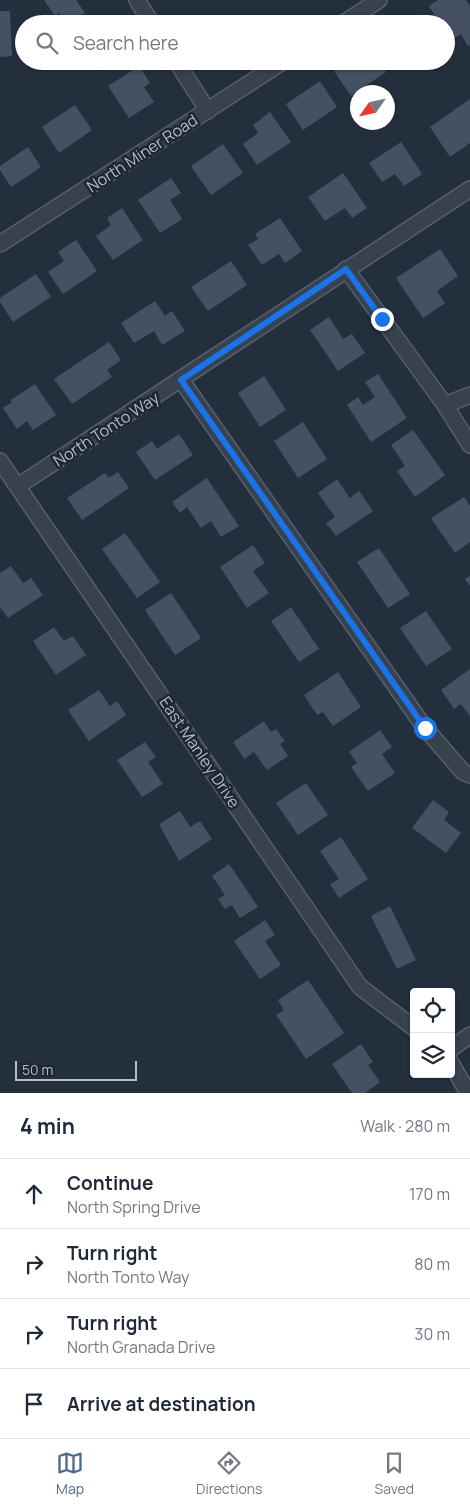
<!DOCTYPE html>
<html lang="en">
<head>
<meta charset="utf-8">
<style>
	body { margin:0; font-family:Manrope,sans-serif; background:#f2f2f3; color:#1f2937 }
	.controls { position:absolute; right:15px; bottom:15px; display:grid; overflow:hidden; border-radius:5px; box-shadow:0 1px 4px #0004 }
	.controls button { width:45px; height:45px; display:grid; place-items:center; padding:0; border:0; border-bottom:1px solid #e0e1e3; background:#fff; color:#1f2937; font:25px sans-serif }
	.compass { position:absolute; left:350px; top:85px; width:45px; height:45px; border-radius:50%; background:#fff; box-shadow:0 1px 4px #0004; rotate:236deg }
	.scale { position:absolute; left:15px; bottom:12px; width:122px; box-sizing:border-box; padding-left:5px; border:2px solid #b4bcc9; border-top:0; font-size:14px; line-height:18px; white-space:nowrap; color:#b4bcc9; -webkit-text-stroke:4px #1d2633; paint-order:stroke }
	.stop { position:absolute; width:15px; height:15px; margin:-11px; border:4px solid #1a73e8; border-radius:50%; background:#fff }
	.stop.end { background:#1a73e8; border-color:#fff; box-shadow:0 1px 5px #0008 }
	.list { margin:0; padding:0; list-style:none }
	h2 { display:flex; justify-content:space-between; align-items:center; height:65px; margin:0; padding:0 20px; font-size:21px }
	h2 small { font-size:16px; font-weight:400; color:#747a83 }
	.list li { display:grid; grid-template-columns:32px 1fr auto; gap:15px; align-items:center; box-sizing:border-box; height:70px; padding:0 20px; border-top:1px solid #e0e1e3 }
	.list b { display:block; font-size:19px; white-space:nowrap }
	.list p { margin:0; font-size:16px; white-space:nowrap; color:#747a83 }
	.list em { font-size:16px; font-style:normal; color:#747a83 }
	.icon { flex:none; width:28px; height:28px; fill:none; stroke:currentColor; stroke-width:2; stroke-linecap:round; stroke-linejoin:round }
	.map { position:relative; flex:none; width:470px; height:1093px; overflow:hidden }
	.search { position:absolute; background:#fff; box-shadow:0 1px 4px #0004; left:15px; right:15px; top:15px; height:55px; display:flex; align-items:center; gap:12px; box-sizing:border-box; padding:0 18px; border-radius:28px; color:#747a83; font-size:19px }
	.sheet { height:345px; background:#fff }
	nav { display:flex; justify-content:space-around; align-items:center; box-sizing:border-box; height:70px; border-top:1px solid #e0e1e3; background:#fff; font-size:14px; color:#747a83 }
	nav a { display:grid; justify-items:center; gap:2px }
	nav .on { color:#4f688e }
	.map>svg:first-child { display:block }
	.building { fill:#455162 }
	.lines { fill:none; stroke-linecap:round; stroke-linejoin:round }
	.minor-casing { stroke:#565f6c; stroke-width:18 }
	.minor { stroke:#38414e; stroke-width:15 }
	.route { stroke:#1a73e8; stroke-width:6 }
	.labels { text-anchor:middle; stroke-width:5; stroke-linejoin:round; paint-order:stroke }
	.street-label { font-size:16px; fill:#b4bcc9; stroke:#1d2633 }
</style>
</head>
<body>
<div class="map">
<svg width="470" height="1093" viewBox="0 0 470 1093">
	<rect width="100%" height="100%" fill="#242f3e"/>
	<path class="building" d="M44 0H76L85 13 66 24 59 13 55 16Z
		M438 0H466L470 6V45L468 46 461 34 451 40 446 33V24H440L429 6Z
		M0 11H10L12 56 0 57Z
		M420 14 427 24H406Z
		M107 17 112 24H97Z
		M230 17 234 24H219Z
		M92 61H112L99 71Z
		M348 61H379L386 72 351 96 334 71Z
		M401 61H418L406 69Z
		M139 66 150 83 144 87 154 102 129 118 108 86Z
		M320 81 337 107 303 130 286 104Z
		M470 99V143L450 157 430 127Z
		M75 105 92 130 59 153 42 127Z
		M270 112 291 142 257 165 243 144 258 133 253 125Z
		M401 142 422 174 404 186 395 174 382 182 369 163Z
		M223 144 243 173 211 195 191 166Z
		M28 147 41 167 11 187 0 170V166Z
		M343 173 367 208 352 218 345 208 325 221 308 197Z
		M171 178 181 193 170 200 182 219 160 233 138 200Z
		M122 208 143 240 113 260 96 236 111 225 107 218Z
		M280 218 302 251 285 263 279 254 262 265 248 245 258 239 255 234Z
		M76 240 97 271 63 294 48 272 64 261 58 252Z
		M440 249 458 276 437 291 445 303 423 318 396 278Z
		M231 261 247 285 208 311 191 287Z
		M36 274 51 297 13 322 0 302V298Z
		M155 301 165 316 172 311 185 331 162 345 154 331 134 343 121 323Z
		M329 317 343 339 352 334 365 353 338 371 310 330Z
		M109 342 121 360 107 370 112 377 72 404 54 379Z
		M378 374 407 418 371 442 347 405 358 397 363 405 375 397 365 382Z
		M264 376 286 410 260 427 238 393Z
		M35 384 56 415 33 430 27 421 17 429 3 408 12 402 11 400Z
		M303 422 327 459 298 478 274 441Z
		M413 430 445 475 415 497 397 471 405 466 391 445Z
		M179 434 193 455 155 480 136 452 152 441 157 449Z
		M118 472 129 488 82 520 67 498 105 473 109 478Z
		M207 478 239 526 221 537 211 521 201 528 187 507 180 513 172 502Z
		M337 479 350 498 359 491 373 511 336 536 326 523 335 517 318 493Z
		M464 497 470 506V542L455 553 431 518Z
		M125 533 160 582 137 598 102 549Z
		M253 545 265 563 253 571 269 593 247 608 220 567Z
		M379 548 410 594 388 608 357 562Z
		M11 566 23 583 31 578 43 595 8 618 0 607V573Z
		M470 576V586L465 579Z
		M171 593 201 638 175 655 145 610Z
		M291 607 319 649 299 662 271 621Z
		M426 611 452 649 426 666 400 628Z
		M54 627 64 641 73 636 86 655 56 675 33 641Z
		M470 669V716L461 704 454 709 441 690Z
		M338 672 361 707 333 726 323 712 317 715 304 695Z
		M99 690 110 706 117 701 126 715 89 741 68 710Z
		M264 721 271 732 276 729 285 741 280 744 288 756 267 770 254 752 244 759 233 742Z
		M380 730 392 747 382 754 395 773 368 791 351 767 357 763 349 752Z
		M145 742 156 757 148 762 163 784 142 797 117 760Z
		M306 783 328 815 298 835 276 803Z
		M433 800 449 812 444 820 461 833 446 853 412 828Z
		M180 811 190 827 200 821 212 839 179 861 159 824Z
		M341 837 368 879 339 898 330 884 339 879 320 851Z
		M229 864 258 907 240 918 232 905 225 909 218 899 225 895 212 876Z
		M390 906 416 960 397 969 371 916Z
		M265 920 275 935 265 941 281 965 260 979 234 941Z
		M308 980 344 1033 306 1059 276 1015 284 1010 278 1000Z
		M361 1044 373 1062 368 1065 380 1082 365 1093H352L332 1064Z"/>
	<g class="lines">
		<g class="minor-casing">
			<path id="minor" d="M137 0 152 24
				M342 24 379 0
				M176 61 208 111
				M0 244 284 61
				M346 269 445 405 470 445
				M181 380 425 728 463 772 470 775
				M445 405 470 395
				M0 461 360 987 414 1028
				M18 486 470 189
				M451 1049 470 1035
				M451 1063 468 1093"/>
		</g>
		<use href="#minor" class="minor"/>
	</g>
	<g class="lines">
		<path class="route" d="M382 319 346 269 181 380 425 728"/>
	</g>
	<g class="labels">
		<g class="street-label">
			<text transform="translate(142 153) rotate(-33)" y="6">North Miner Road</text>
			<text transform="translate(106 429) rotate(-33)" y="6">North Tonto Way</text>
			<text transform="translate(200 752) rotate(56)" y="6">East Manley Drive</text>
		</g>
	</g>
</svg>
<div class="controls">
<button><svg class="icon" aria-label="locate" viewBox="0 0 24 24"><circle cx="12" cy="12" r="6"/><path d="M12 2v4M12 18v4M2 12h4M18 12h4"/></svg></button>
<button><svg class="icon" aria-label="layers" viewBox="0 0 24 24"><path d="M12 4l9 5-9 5-9-5zM3 14l9 5 9-5"/></svg></button>
</div>
<svg class="compass" viewBox="-18 -18 36 36"><path d="M0-13l5 13h-10z" fill="#e53935"/><path d="M0 13l5-13h-10z" fill="#747a83"/></svg>
<div class="scale">50 m</div>
<div class="stop" style="left:425px;top:728px"></div>
<div class="stop end" style="left:382px;top:319px"></div>
<div class="search"><svg class="icon" aria-label="search" viewBox="0 0 24 24"><circle cx="10" cy="10" r="6"/><path d="M15 15l6 6"/></svg>Search here</div>
</div>
<section class="sheet">
<h2>4 min<small>Walk · 280 m</small></h2>
<ul class="list">
<li><svg class="icon" aria-label="ahead" viewBox="0 0 24 24"><path d="M12 20V5M6 11l6-6 6 6"/></svg><div><b>Continue</b><p>North Spring Drive</p></div><em>170 m</em></li>
<li><svg class="icon" aria-label="right" viewBox="0 0 24 24"><path d="M7 20v-9h11M14 6l5 5-5 5"/></svg><div><b>Turn right</b><p>North Tonto Way</p></div><em>80 m</em></li>
<li><svg class="icon" aria-label="right" viewBox="0 0 24 24"><path d="M7 20v-9h11M14 6l5 5-5 5"/></svg><div><b>Turn right</b><p>North Granada Drive</p></div><em>30 m</em></li>
<li><svg class="icon" aria-label="arrive" viewBox="0 0 24 24"><path d="M6 21V4h12l-3 4 3 4H6"/></svg><div><b>Arrive at destination</b></div></li>
</ul>
</section>
<nav>
<a class="on"><svg class="icon" aria-label="map" viewBox="0 0 24 24"><path d="M3 6l6-2 6 2 6-2v14l-6 2-6-2-6 2zM9 4v14M15 6v14"/></svg>Map</a>
<a><svg class="icon" aria-label="directions" viewBox="0 0 24 24"><path d="M12 3l9 9-9 9-9-9zM9 14v-3h6M13 9l2 2-2 2"/></svg>Directions</a>
<a><svg class="icon" aria-label="saved" viewBox="0 0 24 24"><path d="M7 4h10v16l-5-4-5 4z"/></svg>Saved</a>
</nav>
</body>
</html>
